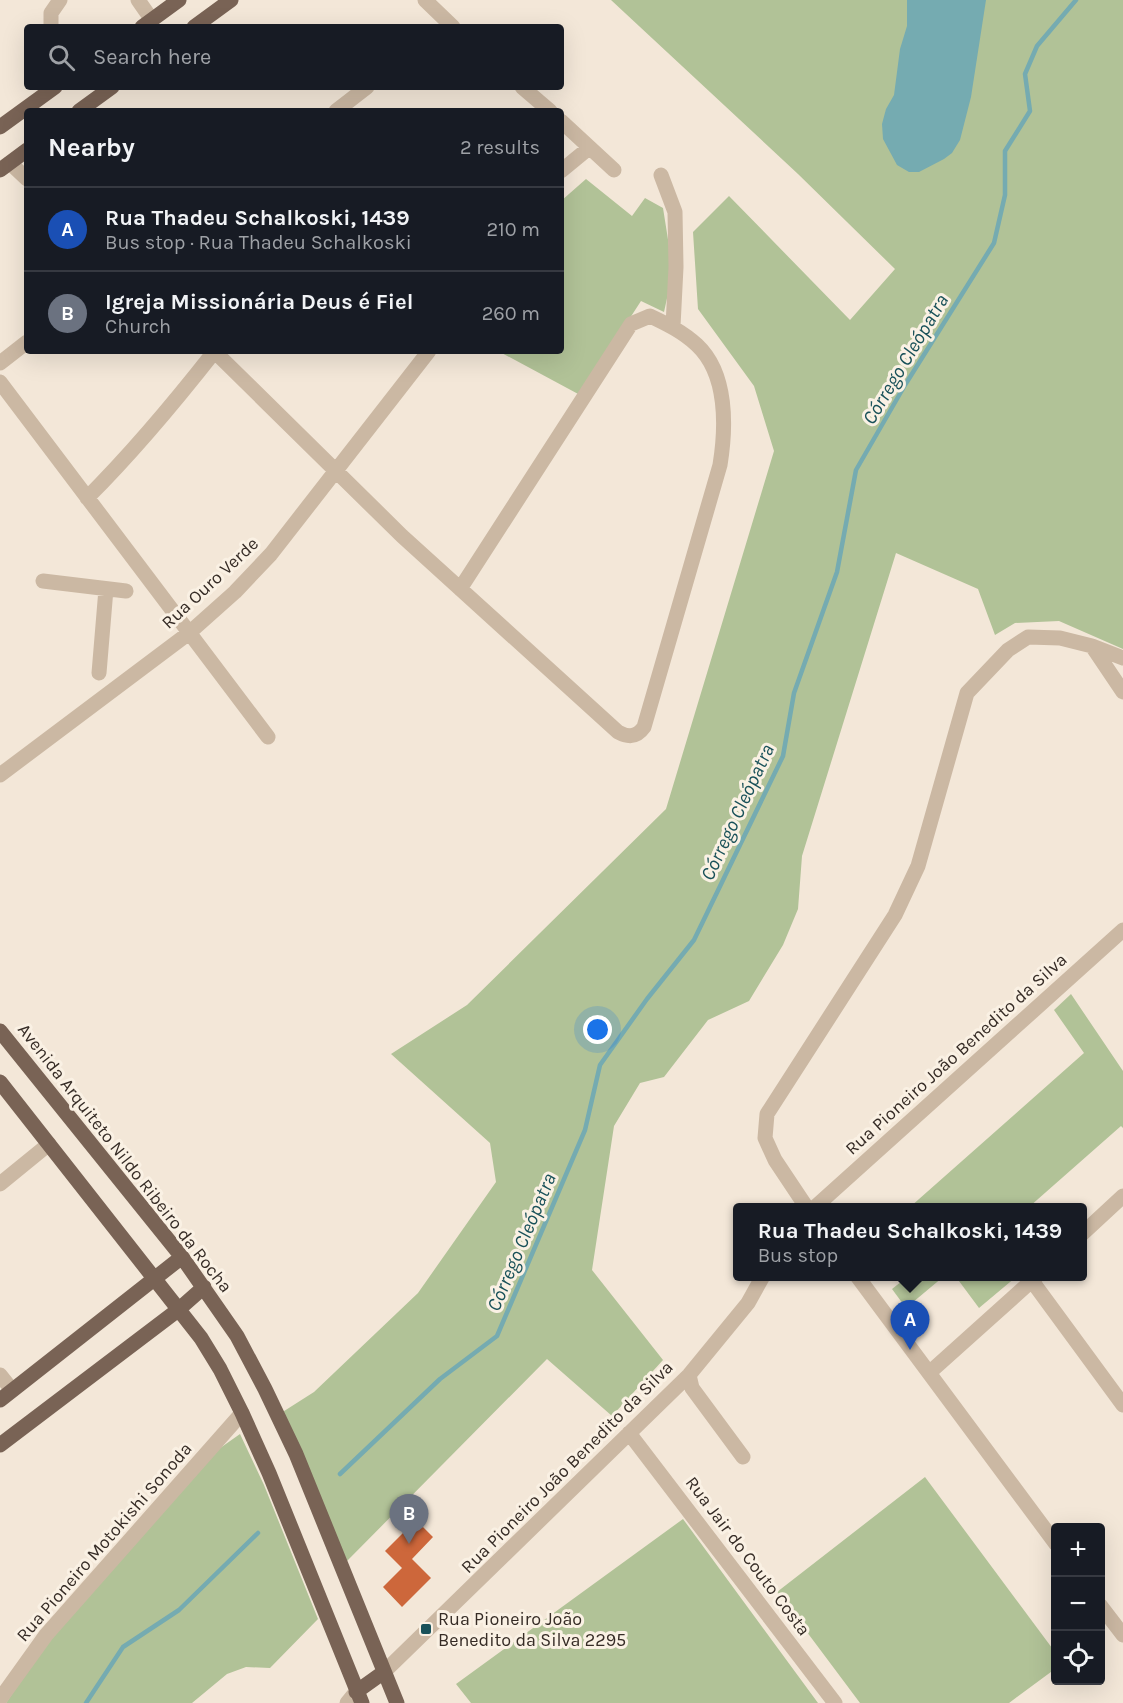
<!DOCTYPE html>
<html lang="en">
<head>
<meta charset="utf-8">
<style>
	body { margin:0; font-family:Karla,sans-serif; background:#242831; color:#f1f3f6 }
	.controls { position:absolute; right:18px; bottom:18px; display:grid; overflow:hidden; border-radius:6px; box-shadow:0 6px 24px #0002 }
	.controls button { width:54px; height:54px; display:grid; place-items:center; padding:0; border:0; border-bottom:2px solid #363941; background:#171b24; color:#f1f3f6; font:30px sans-serif }
	.you { position:absolute; left:598px; top:1030px; width:21px; height:21px; margin:-15px; border:4px solid #fff; border-radius:50%; background:#1a73e8; box-shadow:0 0 0 9px #1a73e833 }
	.badge { display:grid; place-items:center; width:39px; height:39px; border-radius:50%; background:#90aaaf; color:#fff; font-size:20px; font-weight:700 }
	.pin { position:absolute; translate:-50% -50px; filter:drop-shadow(0 2px 3px #0008) }
	.pin::after { content:''; position:absolute; top:32px; width:21px; height:18px; background:inherit; clip-path:polygon(0 0,100% 0,50% 100%) }
	.popup { position:absolute; left:733px; top:1203px; width:354px; height:78px; box-sizing:border-box; display:grid; place-content:center; border-radius:6px; background:#171b24; filter:drop-shadow(0 2px 4px #0005); font-size:20px; white-space:nowrap; color:#9ea1a6 }
	.popup b { font-size:22px; color:#f1f3f6 }
	.popup::after { content:''; position:absolute; left:50%; top:100%; margin-left:-12px; border:12px solid transparent; border-top-color:#171b24 }
	.list { margin:0; padding:0; list-style:none }
	h2 { display:flex; justify-content:space-between; align-items:center; height:78px; margin:0; padding:0 24px; font-size:26px }
	h2 small { font-size:20px; font-weight:400; color:#9ea1a6 }
	.list li { display:grid; grid-template-columns:39px 1fr auto; gap:18px; align-items:center; box-sizing:border-box; height:84px; padding:0 24px; border-top:2px solid #363941 }
	.list b { display:block; font-size:22px; white-space:nowrap }
	.list p { margin:0; font-size:20px; white-space:nowrap; color:#9ea1a6 }
	.list em { font-size:20px; font-style:normal; color:#9ea1a6 }
	.icon { flex:none; width:33px; height:33px; fill:none; stroke:currentColor; stroke-width:2; stroke-linecap:round; stroke-linejoin:round }
	.map { position:relative; flex:none; width:1123px; height:1703px; overflow:hidden }
	.search { position:absolute; background:#171b24; box-shadow:0 6px 24px #0002; left:24px; top:24px; width:540px; height:66px; display:flex; align-items:center; gap:15px; box-sizing:border-box; padding:0 21px; border-radius:6px; color:#9ea1a6; font-size:22px }
	.panel { position:absolute; background:#171b24; box-shadow:0 6px 24px #0002; left:24px; top:108px; width:540px; height:246px; border-radius:6px }
	.map>svg:first-child { display:block }
	.green { fill:#b1c297 }
	.water { fill:#75abb1 }
	.lines { fill:none; stroke-linecap:round; stroke-linejoin:round }
	.stream { stroke:#75abb1; stroke-width:4.5 }
	.building { fill:#cd673b }
	.minor { stroke:#cbb8a3; stroke-width:15 }
	.major { stroke:#796355; stroke-width:15 }
	.poi-dot { fill:#195159; stroke:#faf1e4; stroke-width:2 }
	.labels { text-anchor:middle; stroke-width:6; stroke-linejoin:round; paint-order:stroke }
	.street-label { font-size:18px; fill:#362c26; stroke:#faf1e4 }
	.poi-label { font-size:18px; fill:#362c26; stroke:#faf1e4; text-anchor:start }
	.water-label { font-size:20px; font-style:italic; fill:#195159; stroke:#faf1e4 }
</style>
</head>
<body>
<div class="map">
<svg width="1123" height="1703" viewBox="0 0 1123 1703">
	<rect width="100%" height="100%" fill="#f3e7d8"/>
	<path class="green" d="M611 0H1123V649L1059 621 1015 623 995 635 978 589 896 553 802 856 798 909 783 945 749 1001 708 1020 664 1077 640 1083 614 1126 592 1270 663 1360 612 1416 547 1359 347 1561 281 1413 314 1392 418 1293 496 1182 490 1143 391 1054 467 1005 666 809 774 451 754 386 698 309 693 232 729 196 850 320 895 269 798 174Z
		M586 179 632 216 645 198 663 208 673 271 664 312 641 301 580 395 498 351H561V201Z
		M1071 994 1123 1071V1128L1121 1126 1029 1207H910L1084 1053 1054 1010Z
		M907 1277V1276L943 1277 906 1308 892 1289Z
		M956 1277H1016L979 1308Z
		M240 1434 264 1485 318 1619 270 1668 246 1667 227 1674 192 1703H6L49 1639 206 1458Z
		M925 1477 1055 1652V1669L1009 1703H860L777 1592Z
		M683 1519 818 1703H471L456 1684Z"/>
	<path class="water" d="M907 0H986L971 97 960 140 952 153 944 159 919 172H909L897 165 883 139 882 124 886 109 894 95 900 49 907 26Z"/>
	<g class="lines">
		<path class="stream" d="M340 1474 440 1379 497 1336 585 1130 600 1065 647 999 694 940 783 756 794 693 837 572 856 470 905 385 994 243 1005 195V151L1030 111 1025 74 1037 46 1076 0
			M86 1703 123 1647 179 1610 258 1533"/>
	</g>
	<path class="building" d="M416 1520 433 1537 412 1559 431 1578 402 1607 383 1587 402 1568 385 1551Z"/>
	<g class="lines">
		<path class="minor" d="M138 0 152 20
			M425 0 453 27
			M51 27V13L60 0
			M522 87 550 111
			M336 111 367 87
			M561 121 614 170
			M10 163 27 179
			M561 171 589 148
			M661 175 675 212 676 267 673 326
			M214 351 402 536 618 732C629 738 637 737 644 727L720 465C726 428 728 374 697 345 683 332 667 324 650 316L631 324 460 589
			M0 363 27 342
			M0 382 268 737
			M87 498C133 452 174 403 214 352
			M43 581 126 591
			M1092 646 1123 692
			M99 673 106 589
			M0 775 189 633 235 592 271 554 429 351
			M0 1184 49 1144
			M807 1208 775 1160 765 1138 767 1114 895 915 918 866 967 693 1008 650 1028 637 1060 638 1092 646 1123 658
			M814 1208 1123 930
			M1082 1234 1123 1196
			M857 1276 1056 1544
			M1032 1281 1123 1405
			M929 1373 1037 1276
			M0 1375 12 1390
			M689 1375 692 1388 743 1457
			M629 1433 835 1703
			M1100 1605 1123 1635
			M384 1672 689 1375 748 1303 763 1276
			M0 1699 46 1635 242 1413
			M347 1703 356 1692"/>
		<path class="major" d="M142 27 179 0
			M194 27 231 0
			M79 111 112 87
			M0 127 55 87
			M0 170 27 150
			M0 1031 182 1257 237 1336 265 1389 296 1454 397 1703
			M0 1082 201 1338 220 1369 242 1413 269 1473 362 1703
			M0 1400 182 1257
			M0 1445 178 1310 204 1287
			M356 1692 384 1672"/>
	</g>
	<rect class="poi-dot" x="420" y="1623" width="12" height="12" rx="3"/>
	<g class="labels">
		<g class="street-label">
			<text transform="translate(210 583) rotate(-43)" y="6">Rua Ouro Verde</text>
			<text transform="translate(956 1054) rotate(-42)" y="6">Rua Pioneiro João Benedito da Silva</text>
			<text transform="translate(125 1158) rotate(52)" y="6">Avenida Arquiteto Nildo Ribeiro da Rocha</text>
			<text transform="translate(567 1467) rotate(-45)" y="6">Rua Pioneiro João Benedito da Silva</text>
			<text transform="translate(104 1542) rotate(-49)" y="6">Rua Pioneiro Motokishi Sonoda</text>
			<text transform="translate(748 1556) rotate(53)" y="6">Rua Jair do Couto Costa</text>
		</g>
		<g class="poi-label">
			<text x="438" y="1625">Rua Pioneiro João<tspan x="438" dy="21">Benedito da Silva 2295</tspan></text>
		</g>
		<g class="water-label">
			<text transform="translate(905 359) rotate(-59)" y="7">Córrego Cleópatra</text>
			<text transform="translate(737 812) rotate(-65)" y="7">Córrego Cleópatra</text>
			<text transform="translate(521 1242) rotate(-67)" y="7">Córrego Cleópatra</text>
		</g>
	</g>
</svg>
<div class="controls">
<button>+</button>
<button>−</button>
<button><svg class="icon" aria-label="locate" viewBox="0 0 24 24"><circle cx="12" cy="12" r="6"/><path d="M12 2v4M12 18v4M2 12h4M18 12h4"/></svg></button>
</div>
<div class="you"></div>
<div class="pin badge" style="left:910px;top:1350px;background:#1a4fb4">A</div>
<div class="popup"><b>Rua Thadeu Schalkoski, 1439</b>Bus stop</div>
<div class="pin badge" style="left:409px;top:1544px;background:#6b7280">B</div>
<div class="search"><svg class="icon" aria-label="search" viewBox="0 0 24 24"><circle cx="10" cy="10" r="6"/><path d="M15 15l6 6"/></svg>Search here</div>
<section class="panel">
<h2>Nearby<small>2 results</small></h2>
<ul class="list">
<li><span class="badge" style="background:#1a4fb4">A</span><div><b>Rua Thadeu Schalkoski, 1439</b><p>Bus stop · Rua Thadeu Schalkoski</p></div><em>210 m</em></li>
<li><span class="badge" style="background:#6b7280">B</span><div><b>Igreja Missionária Deus é Fiel</b><p>Church</p></div><em>260 m</em></li>
</ul>
</section>
</div>
</body>
</html>
